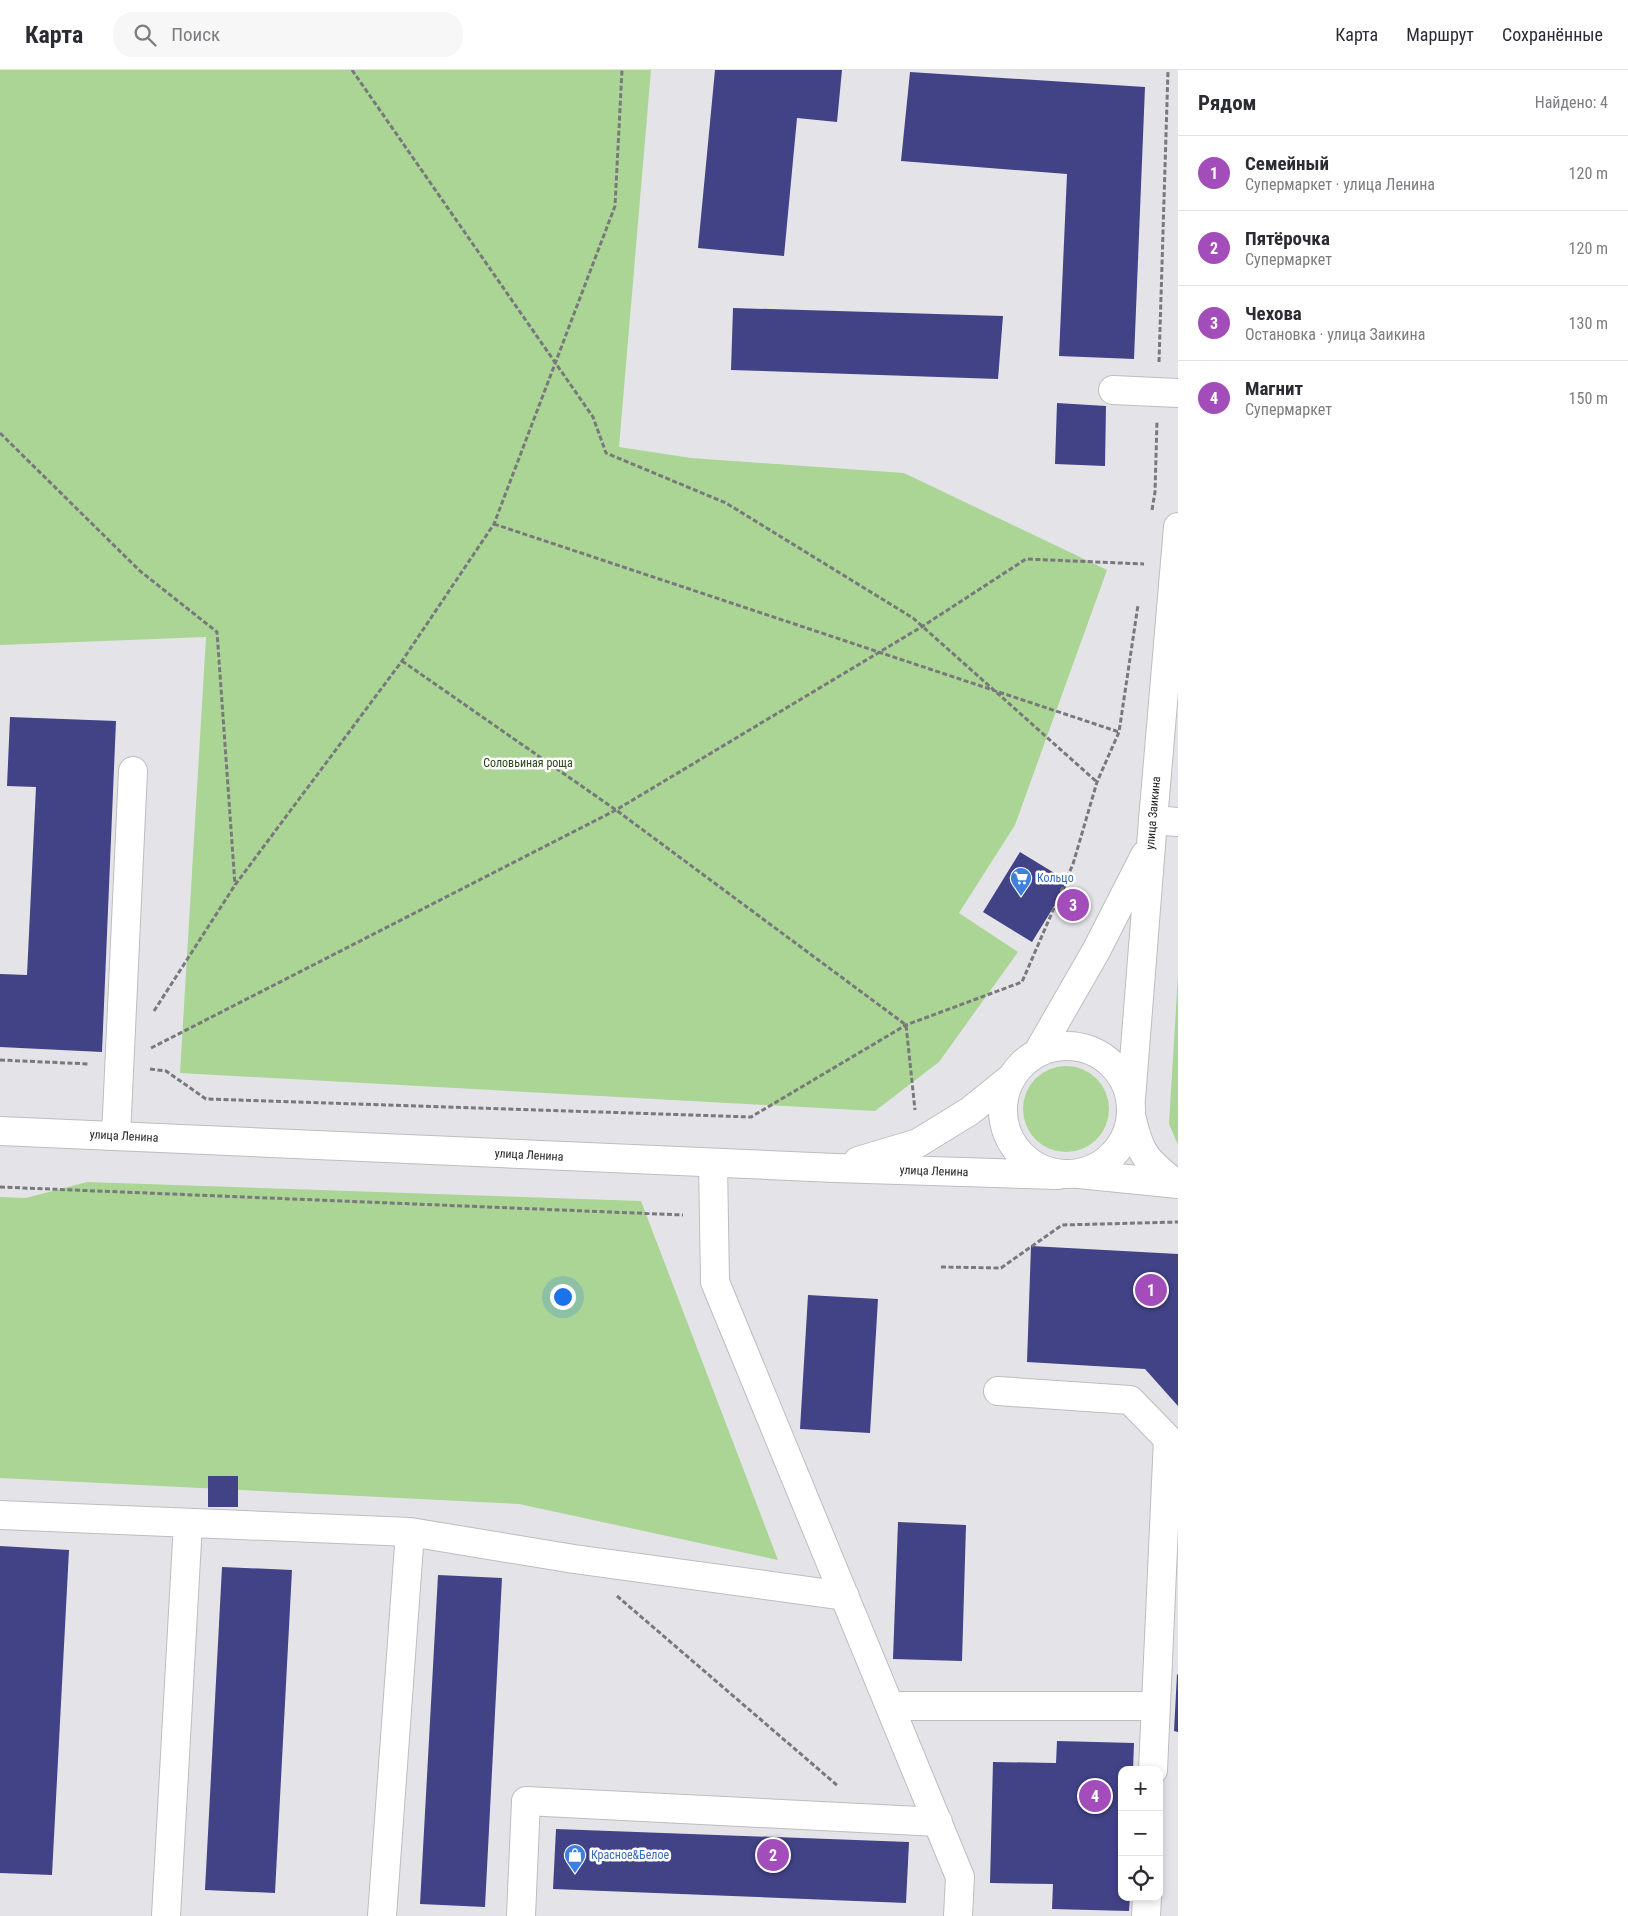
<!DOCTYPE html>
<html lang="ru">
<head>
<meta charset="utf-8">
<style>
	body { margin:0; font-family:"Roboto Condensed",sans-serif; background:#f7f7f7; color:#2b2b33 }
	.controls { position:absolute; right:15px; bottom:15px; display:grid; overflow:hidden; border-radius:10px; box-shadow:0 2px 8px #0003 }
	.controls button { width:45px; height:45px; display:grid; place-items:center; padding:0; border:0; border-bottom:1px solid #e1e1e2; background:#fff; color:#2b2b33; font:25px sans-serif }
	.you { position:absolute; left:562px; top:1226px; width:18px; height:18px; margin:-12px; border:4px solid #fff; border-radius:50%; background:#1a73e8; box-shadow:0 0 0 8px #1a73e833 }
	.badge { display:grid; place-items:center; width:32px; height:32px; border-radius:50%; background:#a34dba; color:#fff; font-size:16px; font-weight:700 }
	.pin { position:absolute; translate:-50% -50%; border:2px solid #fff; box-shadow:0 1px 5px #0006 }
	.list { margin:0; padding:0; list-style:none }
	h2 { display:flex; justify-content:space-between; align-items:center; height:65px; margin:0; padding:0 20px; font-size:21px }
	h2 small { font-size:16px; font-weight:400; color:#7c7c81 }
	.list li { display:grid; grid-template-columns:32px 1fr auto; gap:15px; align-items:center; box-sizing:border-box; height:75px; padding:0 20px; border-top:1px solid #e1e1e2 }
	.list b { display:block; font-size:19px; white-space:nowrap }
	.list p { margin:0; font-size:16px; white-space:nowrap; color:#7c7c81 }
	.list em { font-size:16px; font-style:normal; color:#7c7c81 }
	.icon { flex:none; width:28px; height:28px; fill:none; stroke:currentColor; stroke-width:2; stroke-linecap:round; stroke-linejoin:round }
	.map { position:relative; flex:none; width:1178px; height:1846px; overflow:hidden }
	header { display:flex; align-items:center; gap:30px; box-sizing:border-box; height:70px; padding:0 25px; background:#fff; border-bottom:1px solid #e1e1e2 }
	header strong { font-size:24px }
	nav { display:flex; gap:28px; margin-inline-start:auto; font-size:18px }
	.search { width:350px; height:45px; background:#f7f7f7; display:flex; align-items:center; gap:12px; box-sizing:border-box; padding:0 18px; border-radius:20px; color:#7c7c81; font-size:19px }
	main { display:flex }
	aside { flex:1; background:#fff }
	.map>svg:first-child { display:block }
	.green { fill:#aad595 }
	.building { fill:#424287 }
	.lines { fill:none; stroke-linecap:round; stroke-linejoin:round }
	.minor-casing { stroke:#bcbdc0; stroke-width:30 }
	.major-casing { stroke:#bcbdc0; stroke-width:30 }
	.path { stroke:#79797c; stroke-width:3; stroke-dasharray:5 2.5; stroke-linecap:butt }
	.minor { stroke:#fff; stroke-width:28 }
	.major { stroke:#fff; stroke-width:28 }
	.labels { text-anchor:middle; stroke-width:5; stroke-linejoin:round; paint-order:stroke }
	.park-label { font-size:12px; fill:#284716; stroke:#fff }
	.street-label { font-size:12px; fill:#212122; stroke:#fff }
	.shop-label { font-size:12px; fill:#366cbe; stroke:#fff; text-anchor:start }
</style>
</head>
<body>
<header>
<strong>Карта</strong>
<div class="search"><svg class="icon" aria-label="search" viewBox="0 0 24 24"><circle cx="10" cy="10" r="6"/><path d="M15 15l6 6"/></svg>Поиск</div>
<nav><a>Карта</a><a>Маршрут</a><a>Сохранённые</a></nav>
</header>
<main>
<div class="map">
<svg width="1178" height="1846" viewBox="0 0 1178 1846">
	<rect width="100%" height="100%" fill="#e4e4e8"/>
	<path class="green" d="M0 0H651L619 377 691 388 904 403 1107 500 1015 755 959 843 1018 882 939 992 875 1041 180 1003 206 567 0 575Z
		M1178 905V1075L1169 1054Z
		M1023 1039a43 43 0 1 1 86 0a43 43 0 1 1-86 0Z
		M87 1112 641 1131 778 1490 519 1434 0 1408V1127L26 1128Z"/>
	<path class="building" d="M715 0H842L837 52 797 48 784 186 698 178Z
		M910 2 1145 17 1134 289 1059 286 1067 104 901 91Z
		M733 238 1003 246 998 309 731 300Z
		M1057 333 1106 336 1105 396 1055 394Z
		M10 647 116 651 102 982 0 977V904L27 905 36 717 7 716Z
		M1020 782 1069 812 1032 872 983 842Z
		M1031 1176 1178 1184V1336L1145 1299 1027 1292Z
		M808 1225 878 1229 870 1363 800 1359Z
		M208 1406H238V1437H208Z
		M898 1452 966 1455 962 1591 893 1589Z
		M0 1476 69 1480 52 1805 0 1803Z
		M222 1497 292 1500 275 1823 205 1820Z
		M438 1505 502 1508 485 1837 420 1834Z
		M1177 1604 1178 1605V1662L1174 1661Z
		M1057 1671 1134 1673 1133 1700H1122V1827H1130L1129 1841 1052 1839 1053 1814 990 1813 993 1692 1056 1693Z
		M556 1759 909 1772 906 1833 553 1819Z"/>
	<g class="lines">
		<g class="minor-casing">
			<path id="minor" d="M1113 320 1178 323
				M1153 750 1178 752
				M1132 1049C1140 1085 1147 1091 1176 1114
				M116 1066 133 701
				M713 1093 715 1212 960 1807 958 1846
				M1079 1104 1178 1114
				M998 1321 1130 1330 1168 1369 1153 1700
				M0 1445 410 1462 574 1489 845 1526
				M890 1636H1156
				M166 1846 188 1453
				M382 1846 410 1462
				M521 1846 526 1731 938 1752
				M1146 1846 1147 1827"/>
		</g>
		<g class="major-casing">
			<path id="major" d="M1003 1040a64 64 0 1 1 128 0a64 64 0 1 1-128 0Z
				M1038 982 1096 881 1145 785
				M1131 1029 1153 750 1178 457
				M0 1061 835 1098 1058 1105
				M858 1091 918 1073 970 1041 1011 1008"/>
		</g>
		<path class="path" d="M352 0 593 347 606 383 726 433 913 548 1097 712
			M1159 292 1168 0
			M0 363 140 501 217 562 235 815
			M1152 440 1155 422 1157 351
			M494 454 1119 662
			M402 591 616 740 906 955 915 1040
			M154 941 235 815 402 591 494 454 615 136 622 0
			M151 978 616 740 923 556 1026 489 1144 494
			M0 990 89 994
			M150 999 166 1001 206 1029 751 1047 906 955 1022 912 1073 794 1097 712 1119 662 1138 535
			M0 1117 683 1145
			M941 1197 1001 1198 1062 1155 1178 1152
			M617 1526 838 1716"/>
		<use href="#minor" class="minor"/>
		<use href="#major" class="major"/>
	</g>
	<defs>
		<g id="supermarket-pin" transform="scale(1.125)"><path d="M0 17L-7.5 6A9.5 9.5 0 1 1 7.5 6Z" fill="#3f7fe0" stroke="#fff"/><path d="M-6-5.5h2.5l.6 2H6L4.5 2H-2.5L-4.4-4H-6ZM-1.5 3.2a1.3 1.3 0 1 0 .1 0ZM3 3.2a1.3 1.3 0 1 0 .1 0Z" fill="#fff"/></g>
		<g id="shop-pin" transform="scale(1.125)"><path d="M0 17L-7.5 6A9.5 9.5 0 1 1 7.5 6Z" fill="#3f7fe0" stroke="#fff"/><path d="M-5-2.5h2.3a2.7 3.5 0 0 1 5.4 0H5L5.5 6h-11ZM-1.5-2.5h3a1.5 2.3 0 0 0-3 0Z" fill="#fff"/></g>
	</defs>
	<g fill-rule="evenodd">
		<use href="#supermarket-pin" x="1021" y="808"/>
		<use href="#shop-pin" x="575" y="1785"/>
	</g>
	<g class="labels">
		<g class="park-label">
			<text x="528" y="697">Соловьиная роща</text>
		</g>
		<g class="street-label">
			<text transform="translate(1153 743) rotate(-85)" y="4">улица Заикина</text>
			<text transform="translate(124 1066) rotate(3)" y="4">улица Ленина</text>
			<text transform="translate(529 1085) rotate(3)" y="4">улица Ленина</text>
			<text transform="translate(934 1101) rotate(2)" y="4">улица Ленина</text>
		</g>
		<g class="shop-label">
			<text x="1037" y="812">Кольцо</text>
			<text x="591" y="1789">Красное&amp;Белое</text>
		</g>
	</g>
</svg>
<div class="controls">
<button>+</button>
<button>−</button>
<button><svg class="icon" aria-label="locate" viewBox="0 0 24 24"><circle cx="12" cy="12" r="6"/><path d="M12 2v4M12 18v4M2 12h4M18 12h4"/></svg></button>
</div>
<div class="you"></div>
<div class="pin badge" style="left:1151px;top:1220px">1</div>
<div class="pin badge" style="left:773px;top:1785px">2</div>
<div class="pin badge" style="left:1073px;top:835px">3</div>
<div class="pin badge" style="left:1095px;top:1726px">4</div>
</div>
<aside>
<h2>Рядом<small>Найдено: 4</small></h2>
<ul class="list">
<li><span class="badge">1</span><div><b>Семейный</b><p>Супермаркет · улица Ленина</p></div><em>120 m</em></li>
<li><span class="badge">2</span><div><b>Пятёрочка</b><p>Супермаркет</p></div><em>120 m</em></li>
<li><span class="badge">3</span><div><b>Чехова</b><p>Остановка · улица Заикина</p></div><em>130 m</em></li>
<li><span class="badge">4</span><div><b>Магнит</b><p>Супермаркет</p></div><em>150 m</em></li>
</ul>
</aside>
</main>
</body>
</html>
